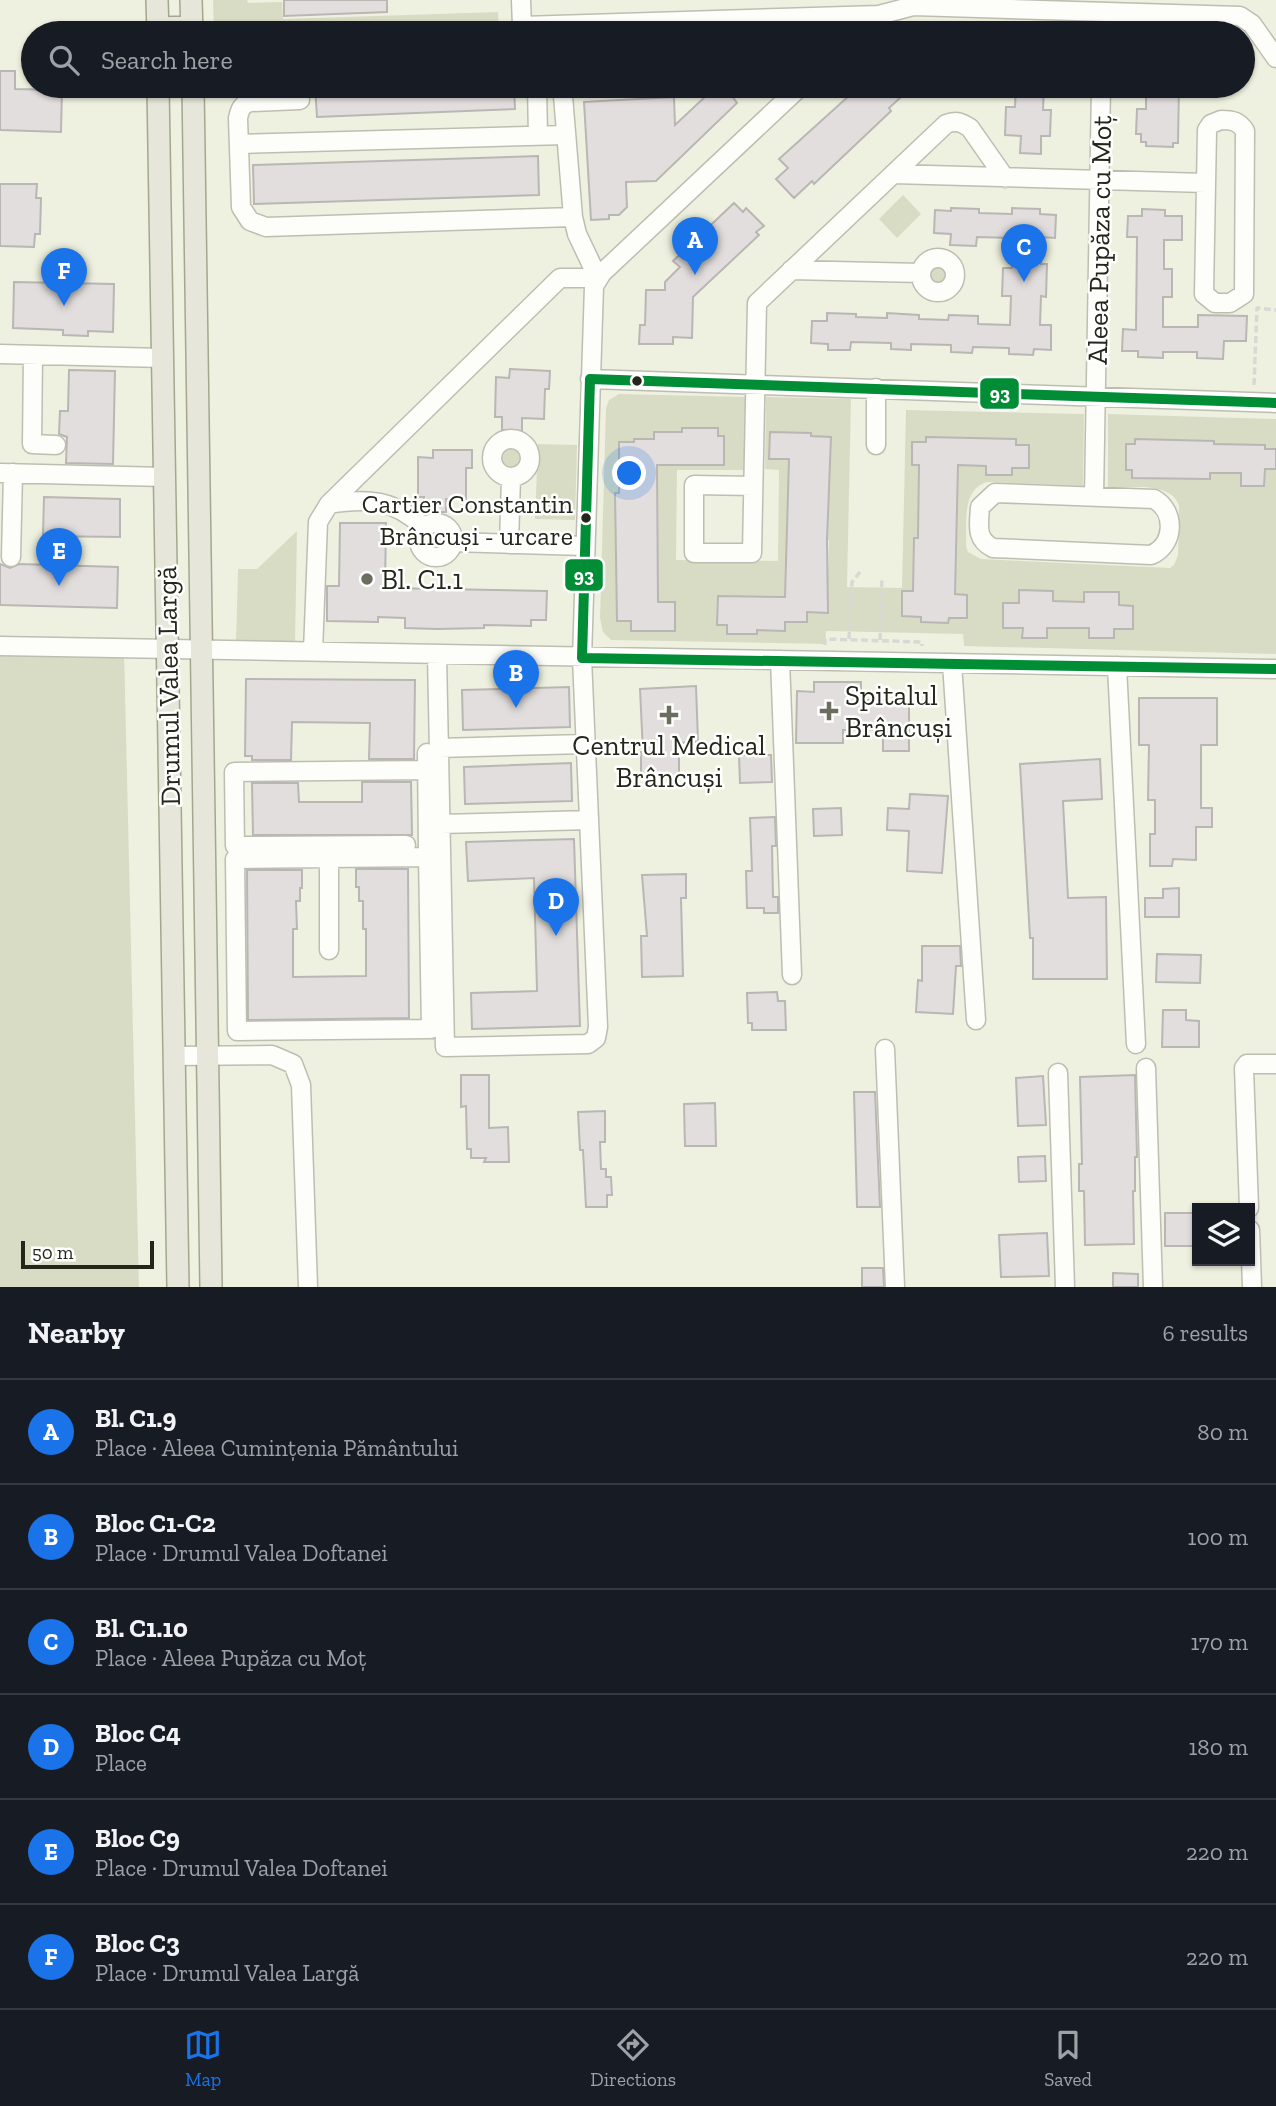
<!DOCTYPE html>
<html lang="en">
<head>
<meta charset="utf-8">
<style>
	body { margin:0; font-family:"Zilla Slab",serif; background:#20242c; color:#f1f3f6 }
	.controls { position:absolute; right:21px; bottom:21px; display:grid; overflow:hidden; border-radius:0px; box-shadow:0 2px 5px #0004 }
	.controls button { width:63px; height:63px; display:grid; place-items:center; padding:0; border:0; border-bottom:2px solid #363941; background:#171b24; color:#f1f3f6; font:35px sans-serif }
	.scale { position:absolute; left:21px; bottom:18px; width:133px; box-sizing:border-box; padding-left:7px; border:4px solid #24261a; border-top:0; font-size:19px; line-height:24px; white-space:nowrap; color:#24261a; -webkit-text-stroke:5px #fff; paint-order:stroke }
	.you { position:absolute; left:630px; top:474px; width:24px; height:24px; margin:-18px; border:5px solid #fff; border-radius:50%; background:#1a73e8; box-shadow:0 0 0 10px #1a73e833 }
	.badge { display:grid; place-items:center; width:46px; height:46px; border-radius:50%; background:#1a73e8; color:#fff; font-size:23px; font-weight:700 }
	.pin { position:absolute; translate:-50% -58px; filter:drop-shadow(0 2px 4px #0008) }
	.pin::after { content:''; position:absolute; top:37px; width:24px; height:21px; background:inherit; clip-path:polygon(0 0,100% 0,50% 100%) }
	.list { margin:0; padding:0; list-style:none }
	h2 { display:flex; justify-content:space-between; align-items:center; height:91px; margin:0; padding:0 28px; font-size:30px }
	h2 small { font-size:23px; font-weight:400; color:#9ea1a6 }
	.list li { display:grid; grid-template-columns:46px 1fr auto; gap:21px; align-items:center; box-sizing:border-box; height:105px; padding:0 28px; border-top:2px solid #363941 }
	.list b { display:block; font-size:26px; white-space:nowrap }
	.list p { margin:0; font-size:23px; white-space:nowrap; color:#9ea1a6 }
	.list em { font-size:23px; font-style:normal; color:#9ea1a6 }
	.icon { flex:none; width:38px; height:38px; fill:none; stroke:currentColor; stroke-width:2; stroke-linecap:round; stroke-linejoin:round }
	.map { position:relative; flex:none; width:1276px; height:1287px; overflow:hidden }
	.search { position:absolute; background:#171b24; box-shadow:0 2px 5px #0004; left:21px; right:21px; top:21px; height:77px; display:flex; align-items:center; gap:18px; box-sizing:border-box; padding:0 24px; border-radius:38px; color:#9ea1a6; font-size:26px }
	.sheet { height:721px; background:#171b24 }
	nav { display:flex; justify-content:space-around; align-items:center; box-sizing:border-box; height:98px; border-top:2px solid #363941; background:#171b24; font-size:19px; color:#9ea1a6 }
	nav a { display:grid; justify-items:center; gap:4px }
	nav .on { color:#1a73e8 }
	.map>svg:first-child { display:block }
	.green { fill:#d9dcc4; fill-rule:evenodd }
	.building { fill:#e2dede; stroke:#b9b6b4; stroke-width:2 }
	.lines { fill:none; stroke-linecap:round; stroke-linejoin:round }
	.minor-casing { stroke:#bdbeb1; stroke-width:21 }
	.major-casing { stroke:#a4a78e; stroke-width:24 }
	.path { stroke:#d9d9d4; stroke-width:3.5; stroke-dasharray:7 3.5; stroke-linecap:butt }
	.minor { stroke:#fdfdfa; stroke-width:18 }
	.major { stroke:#e6e7da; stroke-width:21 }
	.bus-1-casing { stroke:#fff; stroke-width:16 }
	.bus-1 { stroke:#008d36; stroke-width:10 }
	.bus-dot { fill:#24261a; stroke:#fff; stroke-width:2.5 }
	.poi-dot { fill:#6b6d5f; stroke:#fff; stroke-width:2.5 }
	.labels { text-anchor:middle; stroke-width:5; stroke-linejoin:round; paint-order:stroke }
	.bus-label { font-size:26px; fill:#24261a; stroke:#fff; text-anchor:end }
	.street-label { font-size:28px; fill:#24261a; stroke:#fff }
	.poi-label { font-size:28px; fill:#24261a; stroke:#fff; text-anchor:start }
	.line-badge { stroke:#fff; stroke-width:2.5 }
	.badge-label { font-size:19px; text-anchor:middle; font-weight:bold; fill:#fff }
</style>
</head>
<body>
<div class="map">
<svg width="1276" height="1287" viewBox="0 0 1276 1287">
	<rect width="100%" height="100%" fill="#eff1e0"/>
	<path class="green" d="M213 0H247L248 3 282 2 283 19 498 12 499 33H214Z
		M830 24 821 33H578L797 26Z
		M557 86H686L557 90Z
		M903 195 921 214 897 238 879 219Z
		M928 275a10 10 0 1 1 20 0a10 10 0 1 1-20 0Z
		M619 394 746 397 745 470H677L676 560 778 561 779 470 765 469 766 397 851 399 847 587 902 588 906 410 1084 414 1083 486 987 482C961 490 967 524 966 546L968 552 981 559 1170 568 1174 565 1178 555 1179 506C1172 481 1128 488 1108 488V414L1276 419V449H1265V445L1214 444V441L1136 439 1135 444 1126 445V469L1210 479V473L1241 468V486H1264L1265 469H1276V654L964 646 963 634 826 631 825 644 611 640 603 632 600 618 606 408 609 400ZM654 432 683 436H724V465H657L658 602H675V630L632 631 631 621H617L615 493H626L619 474V442H634V439H654ZM770 432 811 433V436L830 437V469L818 540H829L828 570H815V585L828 586 827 612H807L785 622 784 631H767L757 626V634H727V625L717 624 718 596 785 597 789 459H769ZM926 437 1015 439 1016 445H1029V468H1012L986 475V466L947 465 958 491 956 568 950 594 967 595V618H949L948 623 921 622V617L902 616V591H919L914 565V538H922C917 512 919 491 925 465H912V442H926ZM1020 590 1053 591V601L1084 602V592H1119V605L1133 606V629H1114V638H1089V628H1047V638L1022 637Z
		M538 444 577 445 575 520 535 519Z
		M500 458a11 11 0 1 1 22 0a11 11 0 1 1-22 0Z
		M297 531 295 644 236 642 238 569H257Z
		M0 644 124 648 139 1287H0Z"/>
	<path class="building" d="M284 0H387V12L284 16Z
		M0 71H15V89L62 90 61 132 0 130Z
		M315 86H514L515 109 317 117Z
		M856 86H913L889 108 891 111 814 184 812 181 794 198 776 179 788 168 779 159 851 94 849 92Z
		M1016 86H1044L1043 110H1051L1050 136H1041V154L1020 153 1021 136 1005 135 1006 107H1015Z
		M1146 86H1179L1178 143H1173V147L1146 146V142H1141V134H1136L1137 109H1146Z
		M708 94 731 95 737 103 656 181 626 182 627 207 619 215H609V219L591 220 584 102 674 97 675 125Z
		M538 156 539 195 254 204 253 165Z
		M0 184H37L36 198H41L40 234H35L34 247 0 246Z
		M734 203 743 212 746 208 764 226 756 232 759 235 693 297 692 338 673 337V344H639L640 325H645L646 290H665V282L680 267 673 261Z
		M951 208 979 209V213L1012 214V208L1040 209V214L1056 215 1055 238 1042 237 1041 264H1047L1046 297 1041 296 1040 325H1051V350L1034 349 1033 355 1009 354V348L973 347 972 353 951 352V345L911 344V350L891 349V343L851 342 850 350H828V344L811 343 812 321H827V313L856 314V317L887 318V313L919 315V319L948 320 949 315 978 316V324L1010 325 1011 296H1002L1003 268H1012L1013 238 977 237 976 246 950 245 951 234 934 233 935 210 951 211Z
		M1142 209 1165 210V216H1182V240H1164V269H1172V297H1163V327H1198V315L1247 316 1246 341H1224L1223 359 1197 358V352H1163V358L1138 357V351H1122L1123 329 1136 330 1137 237H1127L1128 216H1142Z
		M14 282 114 284 113 332 88 331V336L63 335V330L13 328Z
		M510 369 550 371 549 389H545L544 419 522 418V431L502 430V417H495L496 377 509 378Z
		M69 370 115 371 113 464 66 463 67 437 59 434 60 411H68Z
		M682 428H718V436H724V465H657L658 602H675V631H631V621H617L615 493H619V442H634V439H654V432H682Z
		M770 432 811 433V436L831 437 827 540 828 613 807 612V622H785V631L757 630V634H727V625H717L718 596 785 597 789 459H769Z
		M926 437 1016 439V445H1029V468H1012V475H986V466L958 465 955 594 967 595V618H949L948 623 921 622V617L902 616V591H913L914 538H918L919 465H912V442H926Z
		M1135 439 1214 441V444L1265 445V449H1276V469H1265L1264 486H1241V473H1210V479L1132 478V470H1126V444H1135Z
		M433 450H472V468H466V499H446V512H424V497H418V457L433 458Z
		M44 497 120 499V537L43 536Z
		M340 523H386L385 588 547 591 546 620H531V626L484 625V628L437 629 405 628V618L378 617V622L327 621V586H339Z
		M0 564 10 568 19 564 118 567 117 608 0 605Z
		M1019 590 1053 591V601L1084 602V592H1119V605L1133 606V629H1114V638H1089V628H1047V638H1022L1023 628H1003V603H1019Z
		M246 679 415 680 414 759H369L370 723 292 722 291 760H252V756H245Z
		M814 682H861V700H909V751H883V730H843V743H796L797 691 814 692Z
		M696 686 698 742 679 743V777H641V752H643L640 689Z
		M569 687 570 727 463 730 462 690Z
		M1139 698H1217V745H1201V808H1212V827H1196V860L1173 859 1172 866H1150V834H1155V800H1148L1149 745H1139Z
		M739 755H771L772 782 740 783Z
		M1100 759 1102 799 1063 801 1068 898 1106 897 1107 979H1033V938H1030L1020 764Z
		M571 763 572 801 465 804 464 767Z
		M362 782H411L412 835H253L252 783H298L299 802H362Z
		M910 794 948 796 942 873 907 871 909 831 887 830 888 808 909 809Z
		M841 808 842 835 814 836 813 809Z
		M775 817 776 846H772L773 897H778V913H764V908H747L746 871H752L750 818Z
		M574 839 580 1026 472 1029 471 993 537 991 534 878 468 881 466 842Z
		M356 869H408L409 1018 248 1020 247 870H302V888H300V901H296L297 929H293V977L366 976V929H363V901H359V887H356Z
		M686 874V898H681L683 976 642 977 641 936H647L642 875Z
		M1179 888V917H1145V898H1163V889Z
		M922 946H960L961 966H956L953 1014 916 1012 918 980 922 981Z
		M1157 954 1201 955 1200 983 1156 982Z
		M777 992 778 1001H785L786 1030H752V1023H748L747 993Z
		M1163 1010H1186V1020L1199 1021V1047H1162Z
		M461 1075H489V1128L508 1127 509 1162H484L486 1158H471V1149H467L466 1106 461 1107Z
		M1135 1075 1137 1157H1135V1191H1133L1134 1244 1085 1245 1084 1191H1079V1164H1082L1080 1077Z
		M1043 1076 1046 1125 1018 1126 1016 1078Z
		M854 1092H875L880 1207H857Z
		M715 1103 716 1146H685L684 1104Z
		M605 1111V1142H600L601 1169H606V1177H611L612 1195H607V1207H586L583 1150H580L578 1112Z
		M1045 1156 1046 1181 1019 1182 1018 1157Z
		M1165 1213H1197V1246H1165Z
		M1047 1233 1049 1276 1001 1277 999 1235Z
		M862 1268H883L884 1287H862Z
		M1113 1273 1138 1274V1287H1113Z"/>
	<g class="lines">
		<g class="minor-casing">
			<path id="minor" d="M521 0 522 26 879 15
				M857 33 879 15 913 6 1240 16 1252 24 1276 58
				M1101 33V12
				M537 86 538 136
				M300 100 251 102C242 104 240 109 238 118L241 207 250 221 266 227 573 217
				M1221 120C1232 120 1239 121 1245 131L1244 294 1230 303H1215L1204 294 1207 130 1211 124Z
				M239 144 566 135
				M893 174 1205 183
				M921 275a17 17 0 1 1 34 0a17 17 0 1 1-34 0Z
				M791 270 921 273
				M0 354 163 358
				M33 355 32 444 56 445
				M590 379 1276 403
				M492 458a19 19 0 1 1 38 0a19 19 0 1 1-38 0Z
				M876 445V388
				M0 473 165 477
				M753 486 694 485V553H752L757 303 946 124C956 120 961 122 970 128L1005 178
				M995 493 1154 499C1176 511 1175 545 1151 555L993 548C975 539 979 525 980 507Z
				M1094 497 1101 86
				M329 504C366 498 395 499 423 527
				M419 540a17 17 0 1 1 34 0a17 17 0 1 1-34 0Z
				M453 542 585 546
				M509 544 511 477
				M11 557 13 473
				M0 646 1276 669
				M313 652 318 522 329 504 560 278H598L577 234 573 217 563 96
				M437 655 445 1047 588 1044 596 1038 598 1027 582 658 594 286 602 273 801 86
				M780 660 792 975
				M952 663 976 1020
				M1117 666 1136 1044
				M439 748 585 744
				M427 753 428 851V857L431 1029 237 1031 235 859 428 857
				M441 824 589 820
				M406 845 235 846 234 772 427 770
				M329 950V859
				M885 1049 895 1287
				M174 1056 272 1055 293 1064 301 1085 308 1287
				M1146 1068 1153 1287
				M1058 1073 1065 1287
				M1249 1208 1244 1068 1247 1064H1276
				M1250 1230 1252 1287"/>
		</g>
		<g class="major-casing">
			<path id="major" d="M157 0 158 33
				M191 0 192 33
				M158 28 192 27
				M158 86 178 1287
				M193 86 211 1287"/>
		</g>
		<path class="path" d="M1254 385 1257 308 1276 310
			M849 639 852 582 860 572
			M880 640 882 577
			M825 645V639L922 642V646"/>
		<use href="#minor" class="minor"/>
		<use href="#major" class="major"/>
		<g class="bus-1-casing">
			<path id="bus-1" d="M1276 403 590 379 582 658 1276 669"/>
		</g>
		<use href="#bus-1" class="bus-1"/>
	</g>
	<g class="bus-dot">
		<circle cx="637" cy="381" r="6"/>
		<circle cx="586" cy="518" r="6"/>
	</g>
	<g class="poi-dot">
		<circle cx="367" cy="579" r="7"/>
		<path d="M825.5 700.5h7v7h7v7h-7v7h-7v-7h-7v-7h7z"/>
		<path d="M665.5 704.5h7v7h7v7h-7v7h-7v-7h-7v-7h7z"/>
	</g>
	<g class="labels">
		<g class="bus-label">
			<text x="573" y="513">Cartier Constantin<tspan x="573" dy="32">Brâncuși - urcare</tspan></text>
		</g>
		<g class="street-label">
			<text transform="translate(1099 240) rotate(-89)" y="10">Aleea Pupăza cu Moț</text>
			<text transform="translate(168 686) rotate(-91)" y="10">Drumul Valea Largă</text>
		</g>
		<g class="poi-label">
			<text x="381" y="589">Bl. C1.1</text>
			<text x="845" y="705">Spitalul<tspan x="845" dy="32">Brâncuși</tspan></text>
			<text x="669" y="755" text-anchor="middle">Centrul Medical<tspan x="669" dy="32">Brâncuși</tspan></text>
		</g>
	</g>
	<g class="line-badge">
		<rect x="979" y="377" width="41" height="33" rx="7" fill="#008d36"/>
		<rect x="564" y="558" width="40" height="34" rx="7" fill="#008d36"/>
	</g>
	<g class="badge-label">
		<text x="1000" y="400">93</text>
		<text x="584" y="582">93</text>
	</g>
</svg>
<div class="controls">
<button><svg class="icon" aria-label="layers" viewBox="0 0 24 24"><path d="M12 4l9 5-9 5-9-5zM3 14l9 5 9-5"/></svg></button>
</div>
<div class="scale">50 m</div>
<div class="you"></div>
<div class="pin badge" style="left:695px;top:275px">A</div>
<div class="pin badge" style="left:516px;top:708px">B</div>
<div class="pin badge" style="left:1024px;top:282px">C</div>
<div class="pin badge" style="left:556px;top:936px">D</div>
<div class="pin badge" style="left:59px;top:586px">E</div>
<div class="pin badge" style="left:64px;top:306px">F</div>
<div class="search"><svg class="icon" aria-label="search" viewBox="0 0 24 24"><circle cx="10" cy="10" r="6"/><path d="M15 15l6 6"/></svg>Search here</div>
</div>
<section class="sheet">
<h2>Nearby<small>6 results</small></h2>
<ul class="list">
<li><span class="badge">A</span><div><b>Bl. C1.9</b><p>Place · Aleea Cumințenia Pământului</p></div><em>80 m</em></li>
<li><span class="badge">B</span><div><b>Bloc C1-C2</b><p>Place · Drumul Valea Doftanei</p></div><em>100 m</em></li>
<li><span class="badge">C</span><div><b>Bl. C1.10</b><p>Place · Aleea Pupăza cu Moț</p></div><em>170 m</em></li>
<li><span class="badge">D</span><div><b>Bloc C4</b><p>Place</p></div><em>180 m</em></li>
<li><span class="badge">E</span><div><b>Bloc C9</b><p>Place · Drumul Valea Doftanei</p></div><em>220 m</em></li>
<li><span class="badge">F</span><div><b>Bloc C3</b><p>Place · Drumul Valea Largă</p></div><em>220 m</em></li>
</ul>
</section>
<nav>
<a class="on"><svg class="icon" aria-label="map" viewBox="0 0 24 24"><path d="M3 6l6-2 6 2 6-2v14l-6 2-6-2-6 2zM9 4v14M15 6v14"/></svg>Map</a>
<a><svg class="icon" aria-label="directions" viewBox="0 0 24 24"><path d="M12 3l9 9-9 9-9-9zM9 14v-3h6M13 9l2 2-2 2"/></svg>Directions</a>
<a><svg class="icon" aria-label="saved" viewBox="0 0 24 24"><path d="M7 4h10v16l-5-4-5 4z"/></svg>Saved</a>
</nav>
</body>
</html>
